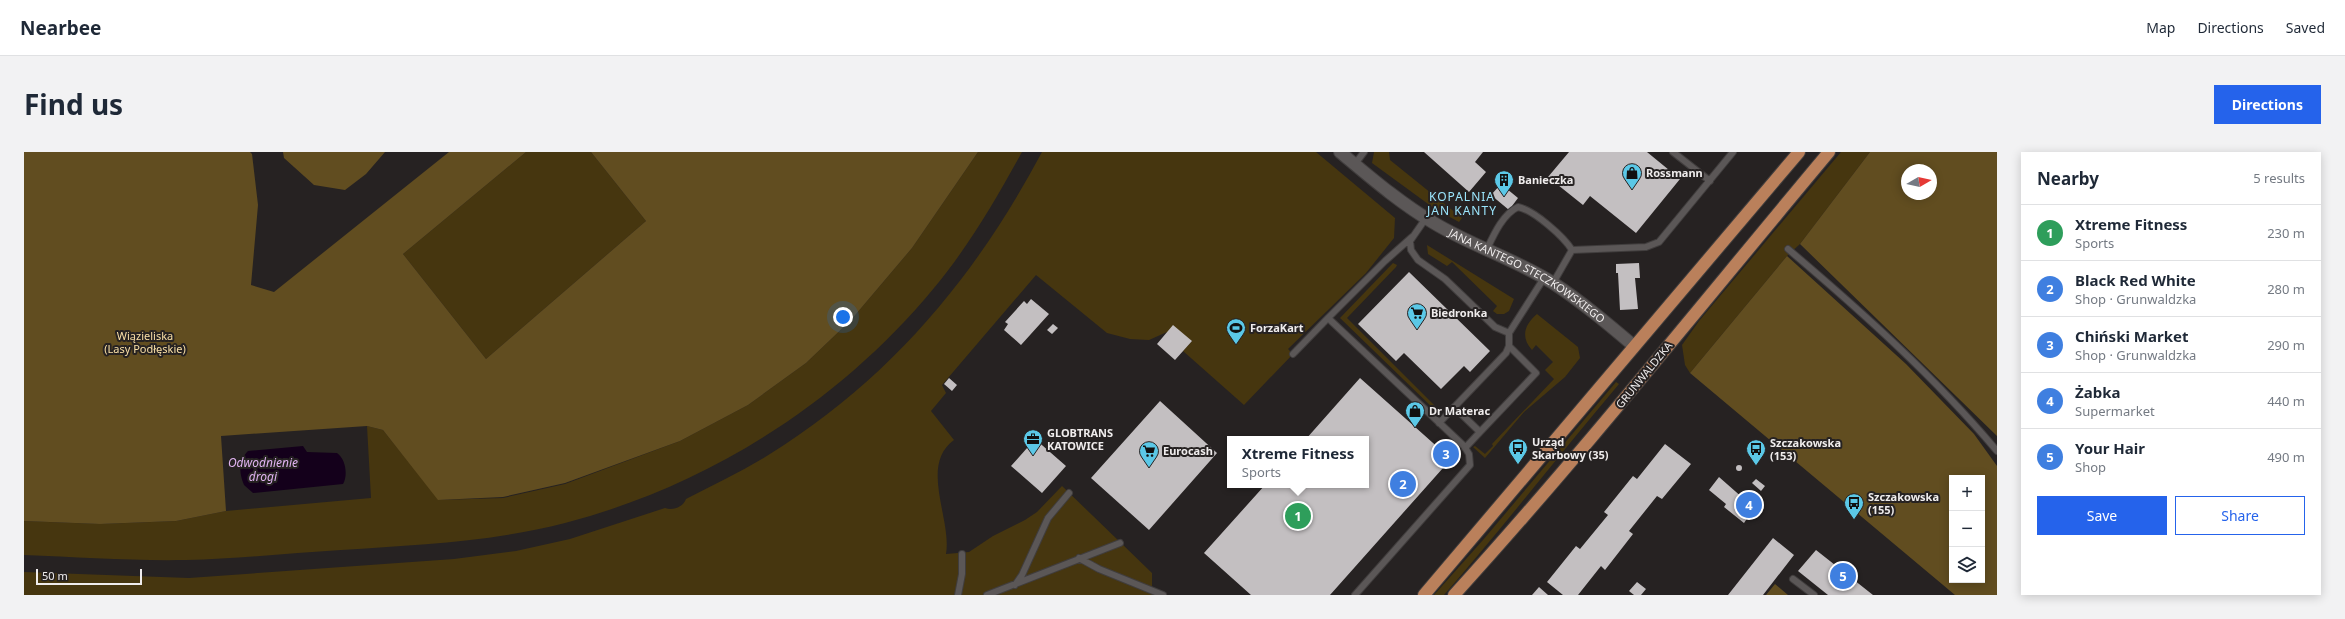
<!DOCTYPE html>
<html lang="en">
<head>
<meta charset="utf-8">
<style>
	body { margin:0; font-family:"Noto Sans",sans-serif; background:#f2f2f3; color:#1f2937 }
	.controls { position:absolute; right:12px; bottom:12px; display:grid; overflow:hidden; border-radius:0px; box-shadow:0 2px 10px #0003 }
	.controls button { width:36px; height:36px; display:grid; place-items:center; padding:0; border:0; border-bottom:1px solid #e0e1e3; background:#fff; color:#1f2937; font:20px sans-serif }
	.compass { position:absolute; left:1877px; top:12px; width:36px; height:36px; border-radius:50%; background:#fff; box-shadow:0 2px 10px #0003; rotate:81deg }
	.scale { position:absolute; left:12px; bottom:10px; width:106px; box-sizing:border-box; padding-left:4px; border:2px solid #efecec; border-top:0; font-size:11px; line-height:14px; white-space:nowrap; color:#efecec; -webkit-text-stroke:3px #262222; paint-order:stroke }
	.you { position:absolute; left:819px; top:165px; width:14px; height:14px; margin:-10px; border:3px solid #fff; border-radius:50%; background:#1a73e8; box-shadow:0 0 0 6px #1a73e833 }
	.badge { display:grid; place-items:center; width:26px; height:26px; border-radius:50%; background:#2563eb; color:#fff; font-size:13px; font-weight:700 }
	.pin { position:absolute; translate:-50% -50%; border:2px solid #fff; box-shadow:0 1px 4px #0006 }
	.popup { position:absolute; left:1203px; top:284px; width:142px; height:52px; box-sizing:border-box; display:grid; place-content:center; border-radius:0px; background:#fff; filter:drop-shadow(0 1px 3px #0005); font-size:13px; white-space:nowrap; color:#747a83 }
	.popup b { font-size:15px; color:#1f2937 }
	.popup::after { content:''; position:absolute; left:50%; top:100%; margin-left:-8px; border:8px solid transparent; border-top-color:#fff }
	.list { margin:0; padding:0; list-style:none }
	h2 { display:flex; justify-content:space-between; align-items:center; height:52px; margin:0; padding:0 16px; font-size:17px }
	h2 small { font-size:13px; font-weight:400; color:#747a83 }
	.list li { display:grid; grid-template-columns:26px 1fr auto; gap:12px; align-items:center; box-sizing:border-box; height:56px; padding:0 16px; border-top:1px solid #e0e1e3 }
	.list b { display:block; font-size:15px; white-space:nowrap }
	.list p { margin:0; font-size:13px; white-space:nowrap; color:#747a83 }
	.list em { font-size:13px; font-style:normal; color:#747a83 }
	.actions { display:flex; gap:8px; padding:12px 16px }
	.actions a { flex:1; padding:9px 0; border:1px solid #2563eb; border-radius:0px; text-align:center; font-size:14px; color:#2563eb }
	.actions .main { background:#2563eb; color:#fff }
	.icon { flex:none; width:22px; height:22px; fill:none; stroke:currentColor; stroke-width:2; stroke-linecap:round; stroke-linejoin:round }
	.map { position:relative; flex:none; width:1973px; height:443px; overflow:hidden; border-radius:0px }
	header { display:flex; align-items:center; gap:24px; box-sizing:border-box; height:56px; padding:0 20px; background:#fff; border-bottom:1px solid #e0e1e3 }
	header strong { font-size:19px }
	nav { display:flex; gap:22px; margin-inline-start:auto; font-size:14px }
	.intro { display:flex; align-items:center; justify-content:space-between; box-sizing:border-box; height:96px; padding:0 24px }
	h1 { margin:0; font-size:28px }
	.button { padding:10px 18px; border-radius:0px; background:#2563eb; color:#fff; font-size:14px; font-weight:700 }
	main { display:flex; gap:24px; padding:0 24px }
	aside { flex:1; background:#fff; border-radius:0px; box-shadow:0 2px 10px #0003 }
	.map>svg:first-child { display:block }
	.green { fill:#46360f }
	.forest { fill:#614d20; fill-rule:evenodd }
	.water { fill:#14001b }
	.building { fill:#c3bfc1 }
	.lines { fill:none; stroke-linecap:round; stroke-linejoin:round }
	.lane-casing { stroke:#403d3d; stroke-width:8 }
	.street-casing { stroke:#403d3d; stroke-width:14 }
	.primary-casing { stroke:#403d3d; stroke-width:14 }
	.lane { stroke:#5b5757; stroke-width:6 }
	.street { stroke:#5b5757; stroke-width:12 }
	.primary { stroke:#ba805b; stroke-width:12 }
	.labels { text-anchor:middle; stroke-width:4; stroke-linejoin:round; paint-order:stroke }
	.poi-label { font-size:11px; font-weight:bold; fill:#efecec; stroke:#262222; text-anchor:start }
	.street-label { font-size:11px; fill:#efecec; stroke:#262222 }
	.park-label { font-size:11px; fill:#f9dfa6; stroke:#262222 }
	.neighbourhood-label { font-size:12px; letter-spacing:1px; fill:#9be5fc; stroke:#262222 }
	.water-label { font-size:12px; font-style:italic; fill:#e0b3f1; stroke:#262222 }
</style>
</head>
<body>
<header>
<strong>Nearbee</strong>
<nav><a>Map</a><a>Directions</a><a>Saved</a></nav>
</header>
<div class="intro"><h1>Find us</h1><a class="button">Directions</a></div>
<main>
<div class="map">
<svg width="1973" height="443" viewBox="0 0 1973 443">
	<rect width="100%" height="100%" fill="#262222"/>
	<path class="green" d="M502 0H567L622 69 462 207 379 102Z
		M954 0H998C972 47 945 94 910 136 816 250 684 334 541 371 468 390 392 393 317 398 266 401 214 407 162 408 108 409 54 405 0 403V369L76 372 152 369 202 359 347 346 343 274 359 278 415 348 479 346 541 332 656 289 724 253 782 211 827 168 888 96Z
		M1018 0H1292L1371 66 1370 86 1342 121 1264 197 1269 202 1220 253 1159 199 1168 189 1143 180 1125 188 1106 187 1083 181 1012 123 918 233 922 241 907 259 930 288C895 313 928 367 922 402L945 400 969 384 1001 368 1013 360 1038 334 1128 421V443H0V420L165 426 430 407 492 399 546 387 641 356C649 359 659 355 662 347 695 330 729 314 760 293 874 218 954 120 1018 0Z
		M1350 0H1365L1366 8 1438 66 1435 70 1411 57 1348 11Z
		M1817 0H1846L1776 92 1763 104 1666 221 1661 213 1658 193 1675 169Z
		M1403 93 1490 147 1485 159 1480 162H1473L1469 159 1473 154 1428 110 1423 114 1404 102Z
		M1369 111 1373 113 1372 115 1323 166 1415 258 1413 260 1316 166Z
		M1513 162 1554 195 1556 206 1541 225 1500 260 1461 306 1449 295 1451 294 1461 302 1469 294 1468 292 1530 227 1521 218 1529 210 1512 193 1508 198C1496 185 1501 172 1513 162Z
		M1592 230 1595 232C1536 302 1480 374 1420 443H1410L1459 388Z"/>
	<path class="forest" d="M0 0H226L228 2 234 53 227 133 250 140 425 0H502L379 102 462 207 622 69 567 0H954L888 96 827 168 782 211 724 253 656 289 541 331 479 345 414 348 359 278 343 274 197 284 202 359 152 369 76 372 0 369Z
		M259 0H361L342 22 321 38 290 33 260 6Z
		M1846 0H1973V284L1776 92ZM1883 18H1907V42H1883Z
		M1763 104 1882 212 1950 282 1973 314V443H1931L1666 221ZM1928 326H1958V428H1928Z
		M1751 432 1764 443H1742Z"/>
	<path class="water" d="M279 294 283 300 313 301C322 307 324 324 319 332L229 341 220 333C215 321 214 309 224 299Z"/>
	<path class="building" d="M1400 0H1459L1451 10 1462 20 1445 40Z
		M1545 0H1623L1656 27 1612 81 1566 44 1559 53 1524 25Z
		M1477 32 1494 46 1485 58 1467 43Z
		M1615 111 1616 126H1611L1614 157 1596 158 1594 121H1592V112Z
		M1385 120 1466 199 1446 220 1440 214 1417 237 1380 201 1372 209 1334 172Z
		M1007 147 1025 162 997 193 980 178 984 172 981 170 1000 149 1003 152Z
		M1029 172 1034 176 1028 182 1023 178Z
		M1149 173 1168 189 1151 208 1133 192Z
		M925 226 933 233 928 239 920 232Z
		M1336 226 1427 307 1306 443H1227L1180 401 1241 333H1342V287H1282Z
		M1136 249 1193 301 1125 378 1067 326Z
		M1011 287 1042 314 1018 341 987 314Z
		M1641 292 1667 312 1638 347 1633 344 1605 379 1609 382 1581 418 1577 414 1554 443H1539L1523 430 1552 394 1556 397 1584 363 1580 360 1609 324 1613 327Z
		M1712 316a3 3 0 1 1 6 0a3 3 0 1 1-6 0Z
		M1695 325 1728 354 1721 362 1724 365 1720 371 1700 355 1702 352 1685 338Z
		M1732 327 1741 334 1737 339 1728 331Z
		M1749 386 1770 403 1739 443H1704Z
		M1792 398 1849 443H1804L1774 419Z
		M1613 430 1622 437 1617 443H1610L1605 439Z
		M1515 435 1524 443H1508Z"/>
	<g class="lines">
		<g class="lane-casing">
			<path id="lane" d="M1649 0 1686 29
				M1331 12 1340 0
				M1402 66 1386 89 1387 98 1394 108 1421 127 1471 175 1485 181
				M1463 97C1470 82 1479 62 1494 55 1510 58 1540 85 1548 98
				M1764 97C1837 159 1911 225 1973 299
				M1548 98 1622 95 1635 90 1709 0
				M1529 131 1548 98
				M1269 202 1304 166
				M1430 255 1456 280 1512 221 1485 194
				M1415 271 1482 201 1485 194V181L1520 126
				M1441 296 1456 280
				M1055 406 1075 417 1139 443
				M1769 427 1790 443
				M991 433 998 423 1024 366 1045 341
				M934 443 938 422V402
				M963 443 1096 391
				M1331 443 1446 313 1445 302 1440 294 1304 166 1361 109 1388 85"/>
		</g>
		<g class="street-casing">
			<g id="street">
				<path id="s1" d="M1316 0C1346 25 1376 51 1410 71 1448 94 1491 107 1529 131 1558 150 1584 172 1610 194"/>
			</g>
		</g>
		<g class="primary-casing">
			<path id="primary" d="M1400 443 1775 0
				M1430 443C1560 300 1681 148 1805 0"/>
		</g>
		<use href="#lane" class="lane"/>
		<use href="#street" class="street"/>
		<use href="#primary" class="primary"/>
	</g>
	<defs>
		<g id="shop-pin" transform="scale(1)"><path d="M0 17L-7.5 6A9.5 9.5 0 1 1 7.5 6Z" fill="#5bc8e7" stroke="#262222"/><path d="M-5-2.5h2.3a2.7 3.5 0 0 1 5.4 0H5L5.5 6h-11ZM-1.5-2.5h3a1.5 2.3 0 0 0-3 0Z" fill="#111"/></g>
		<g id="building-pin" transform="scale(1)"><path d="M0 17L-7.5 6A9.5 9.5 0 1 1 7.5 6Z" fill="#5bc8e7" stroke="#262222"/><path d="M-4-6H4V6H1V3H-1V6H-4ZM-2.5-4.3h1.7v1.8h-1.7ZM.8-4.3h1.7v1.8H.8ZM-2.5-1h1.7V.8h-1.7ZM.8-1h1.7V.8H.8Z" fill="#111"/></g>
		<g id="supermarket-pin" transform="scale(1)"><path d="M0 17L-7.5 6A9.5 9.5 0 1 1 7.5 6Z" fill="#5bc8e7" stroke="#262222"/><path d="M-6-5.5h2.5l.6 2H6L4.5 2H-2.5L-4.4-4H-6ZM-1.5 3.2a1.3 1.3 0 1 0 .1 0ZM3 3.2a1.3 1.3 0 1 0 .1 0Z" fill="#111"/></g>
		<g id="stadium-pin" transform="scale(1)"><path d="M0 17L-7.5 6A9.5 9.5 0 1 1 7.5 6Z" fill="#5bc8e7" stroke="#262222"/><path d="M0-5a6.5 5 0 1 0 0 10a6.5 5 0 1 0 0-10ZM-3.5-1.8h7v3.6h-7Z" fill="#111"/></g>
		<g id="office-pin" transform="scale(1)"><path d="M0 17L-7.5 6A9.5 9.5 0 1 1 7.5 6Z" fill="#5bc8e7" stroke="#262222"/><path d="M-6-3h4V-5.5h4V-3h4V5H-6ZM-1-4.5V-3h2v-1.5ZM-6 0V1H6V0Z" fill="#111"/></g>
		<g id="bus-pin" transform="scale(1)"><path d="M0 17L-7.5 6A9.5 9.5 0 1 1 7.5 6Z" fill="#5bc8e7" stroke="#262222"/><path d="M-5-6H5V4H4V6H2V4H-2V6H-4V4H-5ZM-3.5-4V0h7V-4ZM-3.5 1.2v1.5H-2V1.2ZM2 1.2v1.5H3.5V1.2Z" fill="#111"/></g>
	</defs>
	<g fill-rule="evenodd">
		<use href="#shop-pin" x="1608" y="21"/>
		<use href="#building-pin" x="1480" y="28"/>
		<use href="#supermarket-pin" x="1393" y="161"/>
		<use href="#stadium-pin" x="1212" y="176"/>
		<use href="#shop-pin" x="1391" y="259"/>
		<use href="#office-pin" x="1009" y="287"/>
		<use href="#bus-pin" x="1494" y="296"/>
		<use href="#bus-pin" x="1732" y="297"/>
		<use href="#supermarket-pin" x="1125" y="299"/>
		<use href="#bus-pin" x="1830" y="351"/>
	</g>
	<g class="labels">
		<g class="poi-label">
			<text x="1622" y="25">Rossmann</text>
			<text x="1494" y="32">Banieczka</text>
			<text x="1407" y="165">Biedronka</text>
			<text x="1226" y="180">ForzaKart</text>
			<text x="1405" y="263">Dr Materac</text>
			<text x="1023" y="285">GLOBTRANS<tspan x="1023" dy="13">KATOWICE</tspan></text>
			<text x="1508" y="294">Urząd<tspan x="1508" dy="13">Skarbowy (35)</tspan></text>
			<text x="1746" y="295">Szczakowska<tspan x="1746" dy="13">(153)</tspan></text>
			<text x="1139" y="303">Eurocash</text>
			<text x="1844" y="349">Szczakowska<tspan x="1844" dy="13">(155)</tspan></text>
		</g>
		<g class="street-label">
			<text dy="4" stroke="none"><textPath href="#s1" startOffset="225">JANA KANTEGO STECZKOWSKIEGO</textPath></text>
			<text transform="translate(1620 223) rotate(-51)" y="4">GRUNWALDZKA</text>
		</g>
		<g class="park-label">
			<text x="121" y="188">Wiązieliska<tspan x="121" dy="13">(Lasy Podłęskie)</tspan></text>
		</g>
		<g class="neighbourhood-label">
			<text x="1438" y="49">KOPALNIA<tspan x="1438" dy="14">JAN KANTY</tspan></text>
		</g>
		<g class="water-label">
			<text x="239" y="315">Odwodnienie<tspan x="239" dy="14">drogi</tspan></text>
		</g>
	</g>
</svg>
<div class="controls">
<button>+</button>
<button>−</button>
<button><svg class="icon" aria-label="layers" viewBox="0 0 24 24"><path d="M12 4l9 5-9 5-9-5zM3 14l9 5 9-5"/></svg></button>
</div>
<svg class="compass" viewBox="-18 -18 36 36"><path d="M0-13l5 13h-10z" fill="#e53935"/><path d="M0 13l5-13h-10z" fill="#747a83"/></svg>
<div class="scale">50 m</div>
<div class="you"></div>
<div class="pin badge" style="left:1274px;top:364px;background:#2e9e5b">1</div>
<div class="popup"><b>Xtreme Fitness</b>Sports</div>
<div class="pin badge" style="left:1379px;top:332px;background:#3f7fe0">2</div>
<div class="pin badge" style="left:1422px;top:302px;background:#3f7fe0">3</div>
<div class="pin badge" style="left:1725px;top:353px;background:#3f7fe0">4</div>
<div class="pin badge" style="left:1819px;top:424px;background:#3f7fe0">5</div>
</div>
<aside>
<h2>Nearby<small>5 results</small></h2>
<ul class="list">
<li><span class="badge" style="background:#2e9e5b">1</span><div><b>Xtreme Fitness</b><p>Sports</p></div><em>230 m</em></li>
<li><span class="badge" style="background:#3f7fe0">2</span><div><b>Black Red White</b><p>Shop · Grunwaldzka</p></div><em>280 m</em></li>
<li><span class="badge" style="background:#3f7fe0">3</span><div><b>Chiński Market</b><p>Shop · Grunwaldzka</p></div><em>290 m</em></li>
<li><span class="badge" style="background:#3f7fe0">4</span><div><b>Żabka</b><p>Supermarket</p></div><em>440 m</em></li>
<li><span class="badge" style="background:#3f7fe0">5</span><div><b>Your Hair</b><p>Shop</p></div><em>490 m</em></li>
</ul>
<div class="actions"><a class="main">Save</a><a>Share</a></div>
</aside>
</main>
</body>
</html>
